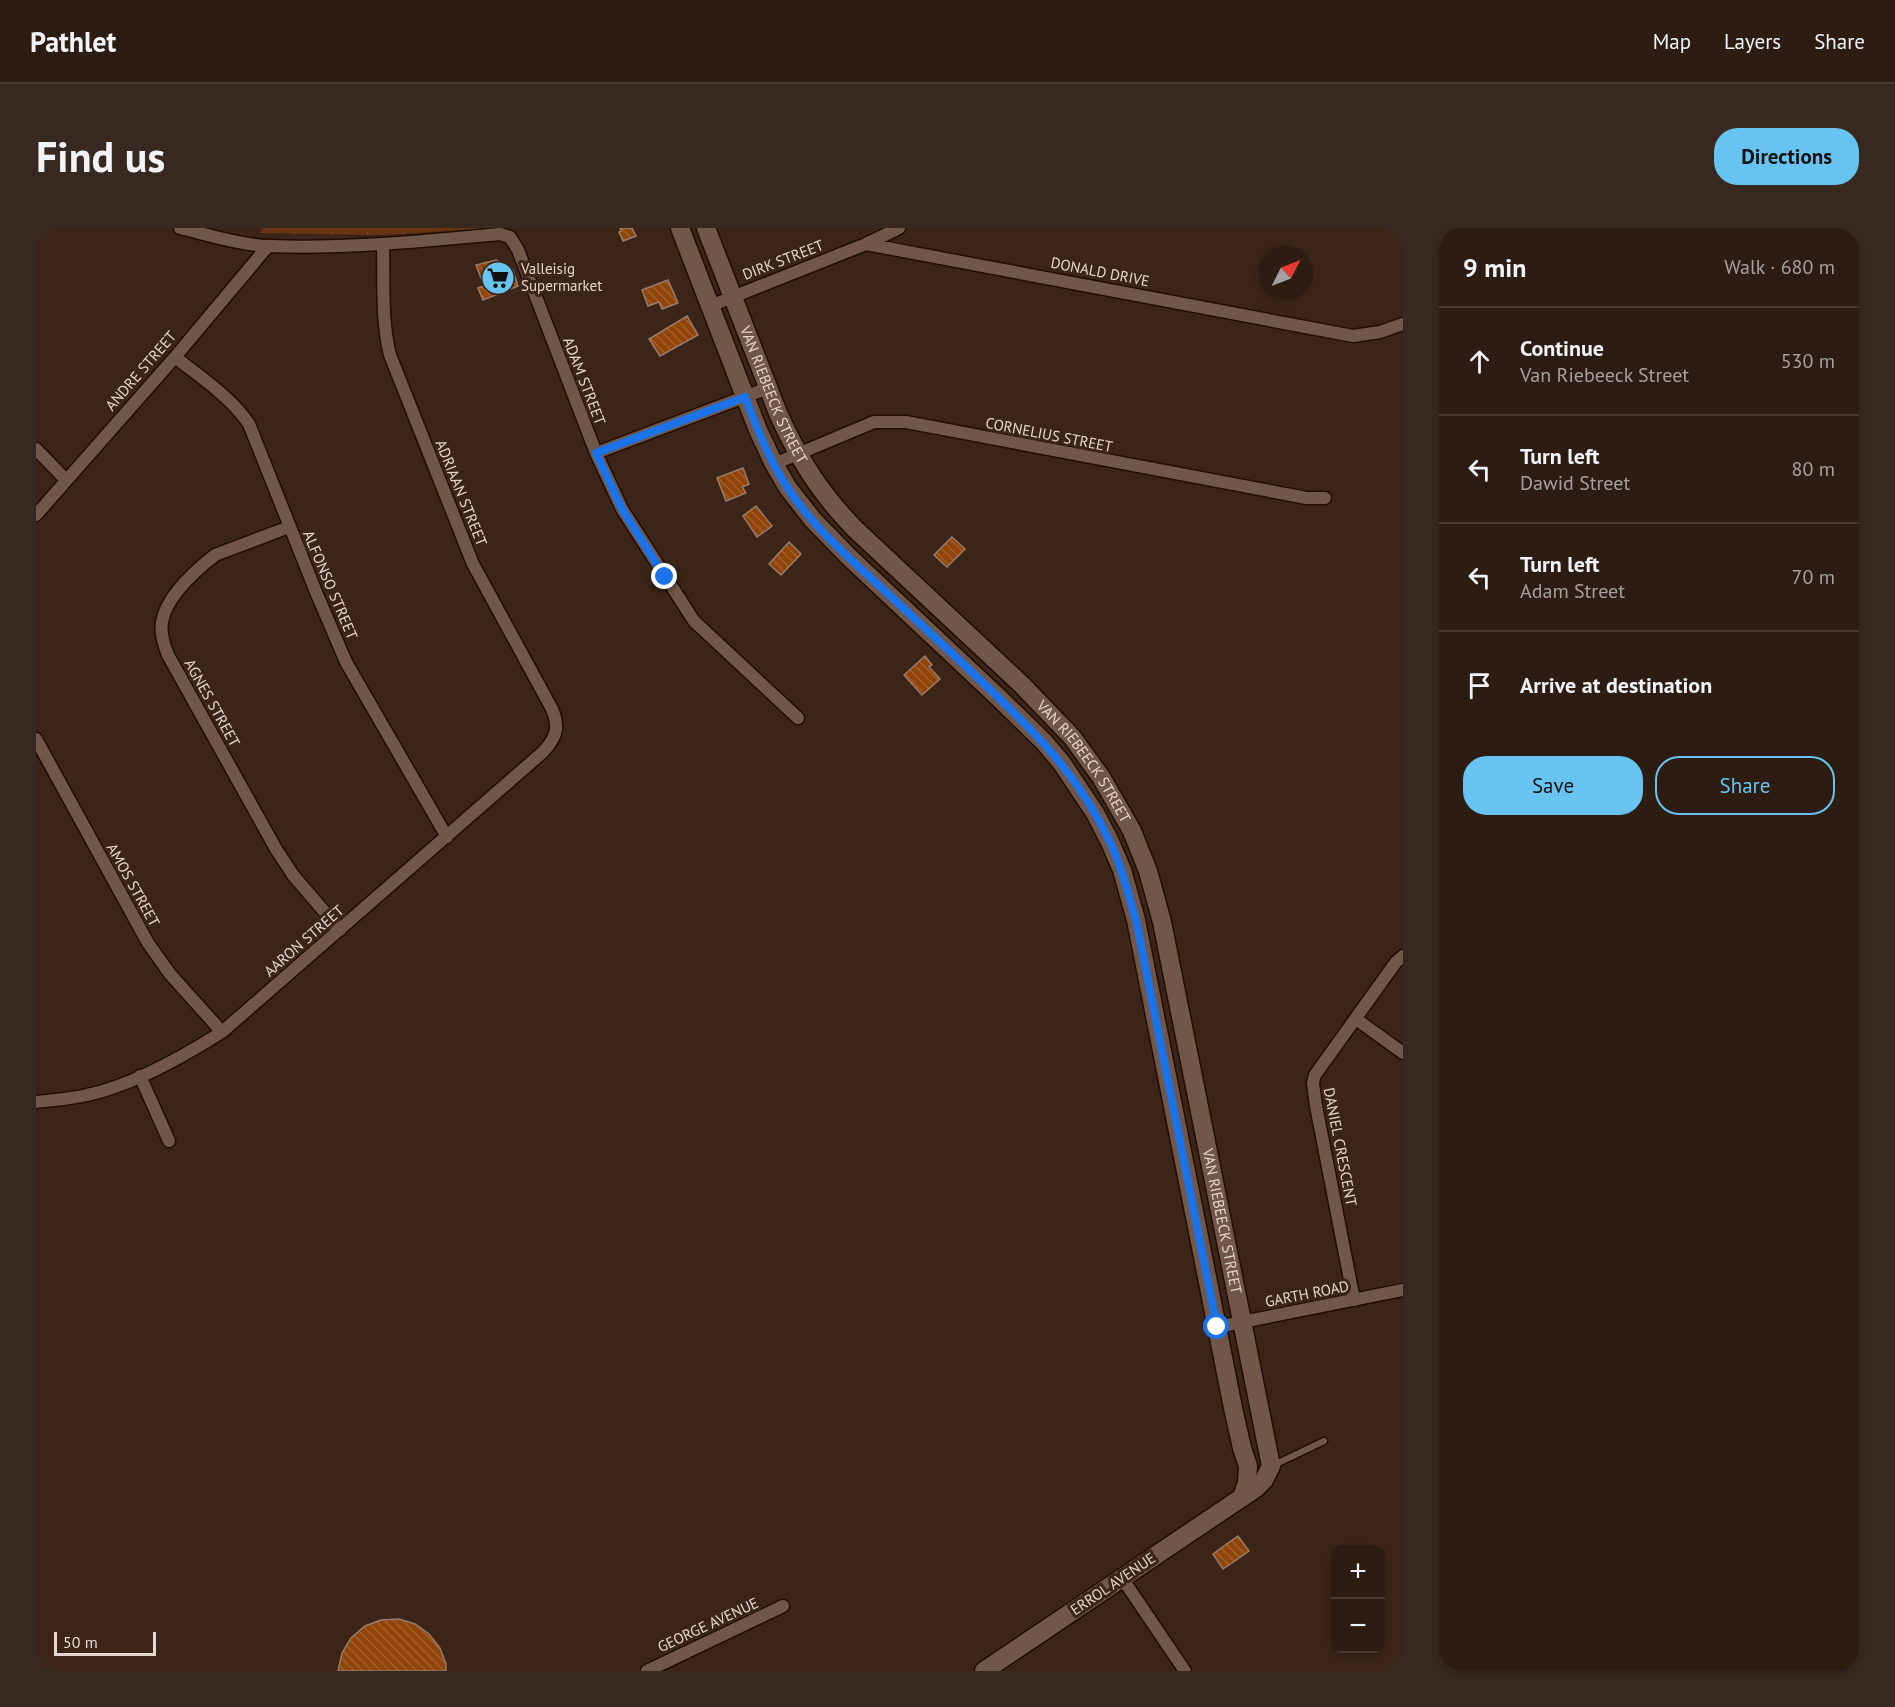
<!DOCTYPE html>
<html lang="en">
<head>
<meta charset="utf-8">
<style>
	body { margin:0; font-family:"PT Sans",sans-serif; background:#382920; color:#f1f3f6 }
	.controls { position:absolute; right:18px; bottom:18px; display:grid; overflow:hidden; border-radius:12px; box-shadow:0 3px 9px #0003 }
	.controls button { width:54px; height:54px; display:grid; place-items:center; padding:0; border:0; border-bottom:2px solid #483a32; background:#2c1c12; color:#f1f3f6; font:30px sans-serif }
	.compass { position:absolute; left:1223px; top:18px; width:54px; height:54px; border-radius:50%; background:#2c1c12; box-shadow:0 3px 9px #0003; rotate:48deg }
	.scale { position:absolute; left:18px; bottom:15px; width:102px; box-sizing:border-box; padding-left:6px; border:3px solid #e7d7cf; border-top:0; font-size:16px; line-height:21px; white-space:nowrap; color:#e7d7cf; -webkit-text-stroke:4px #3b2518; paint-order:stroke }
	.stop { position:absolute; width:18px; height:18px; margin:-14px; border:4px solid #1a73e8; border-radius:50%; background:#fff }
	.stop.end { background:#1a73e8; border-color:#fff; box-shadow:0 2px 6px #0008 }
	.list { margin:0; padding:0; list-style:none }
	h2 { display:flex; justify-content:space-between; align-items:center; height:78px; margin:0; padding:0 24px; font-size:26px }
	h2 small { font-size:20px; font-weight:400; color:#a6a19f }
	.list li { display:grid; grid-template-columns:39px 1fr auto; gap:18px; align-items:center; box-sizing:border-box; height:108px; padding:0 24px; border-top:2px solid #483a32 }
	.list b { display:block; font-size:22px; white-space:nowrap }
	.list p { margin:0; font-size:20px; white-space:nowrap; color:#a6a19f }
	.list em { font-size:20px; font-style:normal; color:#a6a19f }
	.actions { display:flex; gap:12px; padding:18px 24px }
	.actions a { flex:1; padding:14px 0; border:2px solid #67c4f0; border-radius:24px; text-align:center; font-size:21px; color:#67c4f0 }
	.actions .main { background:#67c4f0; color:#111 }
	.icon { flex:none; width:33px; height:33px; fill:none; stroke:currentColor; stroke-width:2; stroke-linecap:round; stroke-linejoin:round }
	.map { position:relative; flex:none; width:1367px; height:1443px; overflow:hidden; border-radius:24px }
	header { display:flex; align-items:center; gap:36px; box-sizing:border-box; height:84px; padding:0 30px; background:#2c1c12; border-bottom:2px solid #483a32 }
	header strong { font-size:28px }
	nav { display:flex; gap:33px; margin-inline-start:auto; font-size:21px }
	.intro { display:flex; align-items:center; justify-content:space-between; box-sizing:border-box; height:144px; padding:0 36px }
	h1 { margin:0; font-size:42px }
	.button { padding:15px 27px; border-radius:24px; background:#67c4f0; color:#111; font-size:21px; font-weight:700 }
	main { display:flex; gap:36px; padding:0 36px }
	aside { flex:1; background:#2c1c12; border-radius:24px; box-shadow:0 3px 9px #0003 }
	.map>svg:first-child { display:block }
	.grass { fill:url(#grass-tufts) }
	.building { fill:url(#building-back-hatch); stroke:#987c6d; stroke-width:1.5 }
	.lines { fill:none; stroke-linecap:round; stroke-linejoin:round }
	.lane-casing { stroke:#210d03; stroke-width:9 }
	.street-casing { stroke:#210d03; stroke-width:15 }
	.secondary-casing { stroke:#210d03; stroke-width:21 }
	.lane { stroke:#715749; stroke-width:6 }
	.street { stroke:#715749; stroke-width:12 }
	.secondary { stroke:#715749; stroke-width:18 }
	.route { stroke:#1a73e8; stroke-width:8 }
	.labels { text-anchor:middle; stroke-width:6; stroke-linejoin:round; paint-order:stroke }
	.street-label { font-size:15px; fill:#e7d7cf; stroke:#3b2518 }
	.poi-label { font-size:15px; fill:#e7d7cf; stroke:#3b2518; text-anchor:start }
</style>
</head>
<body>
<header>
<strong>Pathlet</strong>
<nav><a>Map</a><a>Layers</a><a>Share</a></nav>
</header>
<div class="intro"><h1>Find us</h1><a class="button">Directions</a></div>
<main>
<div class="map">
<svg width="1367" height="1443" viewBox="0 0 1367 1443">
	<defs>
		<pattern id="grass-tufts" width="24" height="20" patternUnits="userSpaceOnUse" patternTransform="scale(1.5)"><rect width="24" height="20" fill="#673311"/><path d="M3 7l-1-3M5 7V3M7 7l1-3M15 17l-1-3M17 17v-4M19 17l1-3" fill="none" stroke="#7d5033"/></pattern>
		<pattern id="building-back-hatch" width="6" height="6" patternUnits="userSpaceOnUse" patternTransform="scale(1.5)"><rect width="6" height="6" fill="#914408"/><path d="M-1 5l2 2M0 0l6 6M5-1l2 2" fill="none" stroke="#a05e2b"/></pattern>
	</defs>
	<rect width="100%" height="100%" fill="#3b2518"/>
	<path class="grass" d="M227 0H460L346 7 224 5Z"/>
	<path class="building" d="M584 0H596L600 8 587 13 583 4 585 3Z
		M460 32 477 42 482 58 447 72 442 60 448 58 440 37Z
		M632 52 642 75 626 81 623 74 612 78 606 62Z
		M651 88 662 107 624 128 613 111Z
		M707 240 713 256 706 259 710 265 690 273 681 250Z
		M720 278 736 298 721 309 707 288Z
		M916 309 929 321 911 339 898 327Z
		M753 314 765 326 745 347 733 336Z
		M889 428 896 437 893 439 904 451 886 467 868 447Z
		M1202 1308 1213 1323 1187 1341 1177 1326Z
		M363 1391 379 1396 393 1406 404 1420 410 1436V1443H302L306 1425 315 1410 329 1398 345 1392Z"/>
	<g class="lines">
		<g class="lane-casing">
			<path id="lane" d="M1238 1237 1288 1213"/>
		</g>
		<g class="street-casing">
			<path id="street" d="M144 0C173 7 204 17 234 18 311 21 388 13 464 6L474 9 482 22 560 225 586 281 658 393 762 490
				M830 16 1317 108 1344 104 1367 96
				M674 78 830 16 863 0
				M139 129C164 149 195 169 213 196L280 364 310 434 411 609
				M0 221 30 252
				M560 225 732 160
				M738 236 838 194H870L1255 267 1270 270H1289
				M0 287 139 129 232 18
				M253 299 179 327C160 342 130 369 126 394 124 405 128 417 132 427L240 621 257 647 304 702
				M0 511 112 715 134 746 186 804
				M1320 791 1367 825
				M104 848 133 913
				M0 874C17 872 34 871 51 867 95 858 148 828 186 804L507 524C520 510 524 500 516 481L437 336 354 127C345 91 348 53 347 16
				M1318 1072 1280 878 1277 855 1279 847 1360 734 1367 728
				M1181 1099 1367 1062
				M1086 1350 1149 1443
				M611 1443 747 1378"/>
		</g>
		<g class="secondary-casing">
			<g id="secondary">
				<path d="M644 0 722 202 738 236 752 260 777 292 813 329 963 470 1008 514 1025 534 1059 585 1074 614 1086 642 1100 692 1197 1180 1206 1220 1212 1238 1211 1255 1206 1269"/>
				<path id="s1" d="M670 0 742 185C762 230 784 265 819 301L986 457 1036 509 1065 549 1096 603 1112 643 1126 694 1235 1238 1228 1252 1220 1260 948 1443"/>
			</g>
		</g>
		<use href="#lane" class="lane"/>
		<use href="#street" class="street"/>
		<use href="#secondary" class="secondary"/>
	</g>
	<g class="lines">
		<path class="route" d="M629 349 586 281 560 225 709 169C721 200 733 232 751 259 777 300 816 332 851 365 882 394 914 423 944 452 998 503 1042 546 1074 614 1086 639 1092 666 1100 692L1181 1099"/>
	</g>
	<defs>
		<g id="supermarket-disc" transform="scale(1.725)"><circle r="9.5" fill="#67c4f0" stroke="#3b2518"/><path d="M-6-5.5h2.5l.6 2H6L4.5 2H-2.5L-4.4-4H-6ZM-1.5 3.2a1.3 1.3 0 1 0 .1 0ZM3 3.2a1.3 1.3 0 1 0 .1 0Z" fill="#111"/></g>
	</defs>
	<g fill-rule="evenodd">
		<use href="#supermarket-disc" x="462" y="50"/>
	</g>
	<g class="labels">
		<g class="street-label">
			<text transform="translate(747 32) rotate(-21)" y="5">DIRK STREET</text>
			<text transform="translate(1064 44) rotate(11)" y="5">DONALD DRIVE</text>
			<text transform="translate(105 143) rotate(-49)" y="5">ANDRE STREET</text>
			<text transform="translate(548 153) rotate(69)" y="5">ADAM STREET</text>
			<text dy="5" stroke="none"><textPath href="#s1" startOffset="180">VAN RIEBEECK STREET</textPath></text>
			<text transform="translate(1013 207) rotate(11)" y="5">CORNELIUS STREET</text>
			<text transform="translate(425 265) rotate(68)" y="5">ADRIAAN STREET</text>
			<text transform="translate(294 357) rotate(67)" y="5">ALFONSO STREET</text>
			<text transform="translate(176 475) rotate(61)" y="5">AGNES STREET</text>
			<text dy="5" stroke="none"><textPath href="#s1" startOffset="666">VAN RIEBEECK STREET</textPath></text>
			<text transform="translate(97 657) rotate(61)" y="5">AMOS STREET</text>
			<text transform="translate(268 713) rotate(-41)" y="5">AARON STREET</text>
			<text transform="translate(1304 919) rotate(79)" y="5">DANIEL CRESCENT</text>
			<text dy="5" stroke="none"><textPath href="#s1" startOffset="1152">VAN RIEBEECK STREET</textPath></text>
			<text transform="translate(1271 1066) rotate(-11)" y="5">GARTH ROAD</text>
			<text transform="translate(1077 1356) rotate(-34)" y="5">ERROL AVENUE</text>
			<text transform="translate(672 1397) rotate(-25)" y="5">GEORGE AVENUE</text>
		</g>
		<g class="poi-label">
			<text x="485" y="46">Valleisig<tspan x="485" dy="17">Supermarket</tspan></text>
		</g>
	</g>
</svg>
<div class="controls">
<button>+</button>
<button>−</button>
</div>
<svg class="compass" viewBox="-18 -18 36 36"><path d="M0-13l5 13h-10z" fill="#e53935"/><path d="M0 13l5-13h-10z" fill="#a6a19f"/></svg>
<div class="scale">50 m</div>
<div class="stop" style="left:1181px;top:1099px"></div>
<div class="stop end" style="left:629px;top:349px"></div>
</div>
<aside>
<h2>9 min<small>Walk · 680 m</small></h2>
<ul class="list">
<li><svg class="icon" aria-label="ahead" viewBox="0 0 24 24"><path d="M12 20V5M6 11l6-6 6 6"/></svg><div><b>Continue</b><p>Van Riebeeck Street</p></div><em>530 m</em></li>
<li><svg class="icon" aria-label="left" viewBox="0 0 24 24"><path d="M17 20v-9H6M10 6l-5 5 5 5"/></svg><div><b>Turn left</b><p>Dawid Street</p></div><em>80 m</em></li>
<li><svg class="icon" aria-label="left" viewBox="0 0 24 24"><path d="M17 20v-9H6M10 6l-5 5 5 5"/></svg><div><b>Turn left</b><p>Adam Street</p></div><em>70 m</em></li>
<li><svg class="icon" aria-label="arrive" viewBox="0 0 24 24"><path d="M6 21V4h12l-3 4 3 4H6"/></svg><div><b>Arrive at destination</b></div></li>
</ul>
<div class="actions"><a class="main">Save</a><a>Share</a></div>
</aside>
</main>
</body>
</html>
